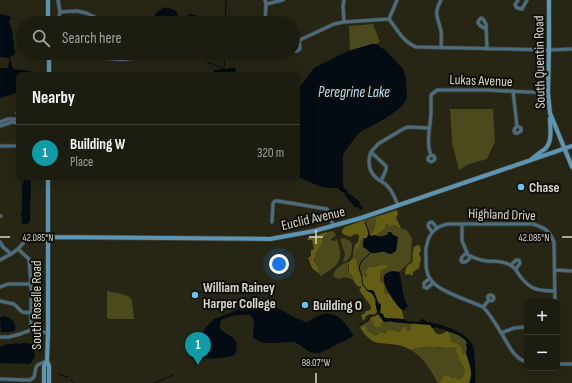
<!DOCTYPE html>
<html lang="en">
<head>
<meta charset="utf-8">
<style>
	body { margin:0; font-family:"Sofia Sans Condensed",sans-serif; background:#2a291e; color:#f1f3f6 }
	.controls { position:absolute; right:12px; bottom:12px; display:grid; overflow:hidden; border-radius:6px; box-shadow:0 4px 16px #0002 }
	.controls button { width:36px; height:36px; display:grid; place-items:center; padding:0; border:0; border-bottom:1px solid #3b3a30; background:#1d1c10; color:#f1f3f6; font:20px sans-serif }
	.you { position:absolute; left:279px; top:264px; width:14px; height:14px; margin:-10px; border:3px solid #fff; border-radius:50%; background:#1a73e8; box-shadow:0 0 0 6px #1a73e833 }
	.badge { display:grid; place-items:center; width:26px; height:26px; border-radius:50%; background:#6cc3f2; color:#fff; font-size:13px; font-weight:700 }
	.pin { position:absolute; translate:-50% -33px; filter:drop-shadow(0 1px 2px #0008) }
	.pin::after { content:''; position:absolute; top:21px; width:14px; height:12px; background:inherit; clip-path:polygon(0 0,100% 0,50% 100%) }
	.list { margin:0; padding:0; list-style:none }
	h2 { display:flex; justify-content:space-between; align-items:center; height:52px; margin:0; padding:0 16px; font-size:17px }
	h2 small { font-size:13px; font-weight:400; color:#a0a19f }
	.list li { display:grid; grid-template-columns:26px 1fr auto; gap:12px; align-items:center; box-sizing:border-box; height:56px; padding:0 16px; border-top:1px solid #3b3a30 }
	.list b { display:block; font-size:15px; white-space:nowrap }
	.list p { margin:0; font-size:13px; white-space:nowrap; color:#a0a19f }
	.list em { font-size:13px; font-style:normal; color:#a0a19f }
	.icon { flex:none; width:22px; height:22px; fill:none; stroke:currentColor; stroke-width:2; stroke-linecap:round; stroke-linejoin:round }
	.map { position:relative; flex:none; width:572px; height:383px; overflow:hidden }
	.search { position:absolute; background:#1d1c10; box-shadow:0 4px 16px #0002; left:16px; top:16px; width:284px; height:44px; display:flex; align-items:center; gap:10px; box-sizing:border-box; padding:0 14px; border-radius:22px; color:#a0a19f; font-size:15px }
	.panel { position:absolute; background:#1d1c10; box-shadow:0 4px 16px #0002; left:16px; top:72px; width:284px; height:108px; border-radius:6px }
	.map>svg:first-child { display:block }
	.green { fill:#4c491c }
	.forest { fill:#635e13 }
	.water { fill:#030c13 }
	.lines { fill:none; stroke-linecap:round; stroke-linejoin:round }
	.stream { stroke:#030c13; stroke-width:1 }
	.minor-casing { stroke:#434232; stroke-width:4.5 }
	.secondary-casing { stroke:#434232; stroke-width:5.5 }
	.minor { stroke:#4a6d82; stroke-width:3 }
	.secondary { stroke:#5c96b7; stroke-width:4 }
	.ticks { fill:none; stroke:#d6d5cb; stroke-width:1.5 }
	.poi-dot { fill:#6cc3f2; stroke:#0f0f08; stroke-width:1.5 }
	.labels { text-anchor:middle; stroke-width:4; stroke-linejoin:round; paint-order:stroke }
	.street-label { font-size:14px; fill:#d6d5cb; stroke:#0f0f08 }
	.poi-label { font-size:14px; font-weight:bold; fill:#d6d5cb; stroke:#0f0f08; text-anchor:start }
	.water-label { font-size:15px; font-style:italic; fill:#b4dffa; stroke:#0f0f08 }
	.ticks-label { font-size:10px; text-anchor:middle; fill:#d6d5cb; stroke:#0f0f08; stroke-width:4; stroke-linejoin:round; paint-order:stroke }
</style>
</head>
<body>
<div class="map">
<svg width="572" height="383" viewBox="0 0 572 383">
	<rect width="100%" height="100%" fill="#272615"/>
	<path class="green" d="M373 24 380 42 376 44H372L350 51 349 26Z
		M450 109H493L495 142 487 159 469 164 459 170 452 142Z
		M375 217 376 222 374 230 370 235H368V230L364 220Z
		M388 224 389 226 397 225C400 229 401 230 406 229L412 238 411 261 399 272 392 271 384 280 386 285V288L390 294 387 295 384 293 380 276 381 270 387 268V265H380L374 267H369L366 277C359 277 357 269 358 263L352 259 353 254 356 253 355 249 362 238H364L363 244 367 249 374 253C380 251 385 251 390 254L393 235 391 232C386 236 381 237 374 235L380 233 385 229V225Z
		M333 231 336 235 331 239V240L335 241 337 239C344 261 340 264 321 276L318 273V271C313 259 312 254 322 244V238L327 234V232Z
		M343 238 349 240 352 244C352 252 352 260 343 262L345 254 340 239Z
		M347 262H349L348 271 353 277V280C349 278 345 276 340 279L336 278 333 276C335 268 341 265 347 262Z
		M107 291 122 294 130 297 132 301 134 319H109L107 317Z
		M370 319 373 322V324H381L383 322C386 322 389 321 393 322L411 324V326L410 331 406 330 405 327H404L401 330V332L392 331 386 334 381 332C376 335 370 337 366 331 365 330 365 327 364 325L362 326C365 322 368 322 370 319Z
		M449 332C456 334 462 336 467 342L466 345 467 349 466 353 463 354 462 352V349C458 346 451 343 450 338 450 336 450 334 449 332Z
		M420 346H430L432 348C437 347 441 348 446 348 450 348 453 347 457 348V350L462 362C462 365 463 365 464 368 465 371 464 374 463 377L459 380 454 377 443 379 440 383H438C430 369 424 358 411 350Z"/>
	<path class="forest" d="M397 210 398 214 396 218 402 230 398 227 396 225 389 226 388 224 385 225V229L378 234 372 236 370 235 374 230 376 222 375 217Z
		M364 220 368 230V235L367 238H362L358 248 355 249 356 253 353 254 355 245 358 242 359 236 357 234 353 235 351 237 345 235 342 233V230L345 227Z
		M327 232V234L322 238V244C317 249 315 254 314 261 316 265 320 268 318 273L312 268 308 258 311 256V250L314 249 312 240H308L307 238Z
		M418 245 420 246 421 250 419 254 421 258 419 268 413 272V274L412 276 410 274 406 275 405 273C406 268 407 264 412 263 413 258 412 252 414 247Z
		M352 259H355L357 261C358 267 358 276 366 277L367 275 366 271 369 267H374L380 265H387L388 266 387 268 381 270 380 276 381 283 384 284V293L387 294H390L397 305 402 310V311L404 319 390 318 386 319 380 313 379 304 375 295V293L373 290 367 291C376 293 376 304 377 312L374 315 371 314 368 315 365 317V319L364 320H363L361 315 364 314 366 311 370 310 371 308 370 305 359 290 361 288V286L359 287C355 284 353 281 353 277L349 273V262Z
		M378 314 384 322 381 323 382 326 376 327 374 326 373 322 370 319 371 317 375 316Z
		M415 323 431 325C433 328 435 336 441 334 443 334 445 332 447 331 452 334 448 335 451 340 452 344 455 342 459 345 462 347 462 351 463 354L466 353C469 363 474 373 469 383H440L441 380 443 379 442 377C446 375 448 376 452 378L454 377 459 380 463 377C464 374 465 371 464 368 463 365 461 365 461 362L456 350 457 348C453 347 450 348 447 348 442 348 439 346 434 348 426 345 418 347 411 350 404 346 397 344 389 344 384 343 378 344 373 341 367 338 363 332 360 327L364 325 367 329 366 331 369 332 371 334 376 335 381 332 386 334 387 331 390 330 391 331 395 330 397 332H400L403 327H405L406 330 410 331 411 326V324Z"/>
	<path class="water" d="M163 8C168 7 175 9 178 14L176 19 165 20 160 23H150L157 12Z
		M0 14 10 16 11 19 9 21 12 30 15 54 10 57 12 67 14 69 31 71 32 74H18V90L16 93 0 98V68H7L8 66 10 58 0 57Z
		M191 14 198 16 203 20V23H187L184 17Z
		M372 44H376L385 50 403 69 406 78 407 98 403 105 392 114 374 125 363 130 357 135 346 150 343 155V186L346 190 348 191V193C351 194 359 201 361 203L359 204 363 208 361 210 357 207H355L347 198 344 193 342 192 337 188H327L319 186 298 177V87L302 84 314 68 348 51Z
		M233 68 236 69 235 74H214V70Z
		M23 178H30V180L31 182 30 221 29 223 27 224H22C22 218 20 215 22 210V184L24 182Z
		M388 232H391L393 235 398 237 396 251C394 252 392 254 390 254 387 254 385 251 381 252 377 252 375 254 371 253 368 251 367 249 363 247V244L364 238H367L368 235 372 236 374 235 379 237 387 235Z
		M392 271 399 272C403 283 401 295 408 306L405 310H402C396 304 381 285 384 276 385 273 389 272 392 271Z
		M364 286 368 290H371L374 292 379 304 380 303 381 305 380 313 383 314 384 317 386 318 403 319 407 321 419 322 421 319C423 319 424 320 426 321 428 322 438 324 441 325 451 328 468 334 473 346 475 351 474 359 475 364 475 370 476 377 475 383H469C474 373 469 363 466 353L467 349 466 345 467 342C460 333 446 331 436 327L432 328 430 325 393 322 390 321 384 322C379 316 374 307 376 299L371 292 367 291Z
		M253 304C278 301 285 316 306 322 311 321 314 317 318 316 337 308 345 323 354 336L320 353C305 355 304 343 292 342 279 341 262 348 253 337 253 329 257 321 250 315 240 314 231 315 221 320 220 324 219 327 221 330 233 339 240 337 235 355 231 357 208 360 204 357 202 355 200 349 198 346L187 351 186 349 198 344 201 335 207 326 214 319Z
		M3 316C11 317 17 322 15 331L8 332H1L0 320V318Z
		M18 343 19 344C24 342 29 343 34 345L35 357 30 364 0 363V347L4 345Z"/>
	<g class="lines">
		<path class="stream" d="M225 23 226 0
			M200 53 209 63 213 64 225 70
			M224 68 225 53
			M365 222 368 230 369 235
			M364 287C361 282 363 279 361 274 361 273 360 272 360 271 357 262 367 257 371 252
			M359 325 365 322 368 321 370 316H374L378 313
			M58 374 68 377
			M71 380 74 383
			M154 383 173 375"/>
		<g class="minor-casing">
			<path id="minor" d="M58 0 60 12 58 23
				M265 0 266 4 265 23
				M441 0C433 15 438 17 441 31 442 37 441 43 441 48
				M518 0 515 5 517 8 522 9 527 0
				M266 4 283 0
				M60 12 77 11 86 13 108 23
				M389 19 397 0
				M344 22 343 6 344 0
				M486 29C483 27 480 27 478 23L479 20 481 18 483 19 486 24 487 49
				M293 41 302 39 334 24 344 22 389 19C397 29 403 42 416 47L549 50 572 49
				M293 49 295 51H297L300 49 299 39
				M92 53C104 59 131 64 142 53
				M513 91 517 126 515 128 514 131 515 133H518L521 131V128L517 126
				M17 113 18 114
				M0 122 8 119H18
				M0 126 12 122 18 123
				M0 146H18
				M371 152 378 144 403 129 408 127 429 128
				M431 155 434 156 435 159 433 161 431 162 428 160V158L431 155C426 143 430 127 431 114 431 108 431 101 431 95L437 90H486L548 93
				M381 181 386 170V166L371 152C367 163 369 173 379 180 383 182 386 184 389 188 393 192 395 199 398 205
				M0 216H1
				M272 222 273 203 275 201H278L327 209 333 225
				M462 224V241L468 255C474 258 479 260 486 261 494 262 502 260 510 265 515 267 517 272 520 276 530 290 539 291 555 291
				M432 232 428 226 429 223 432 222 437 228
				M0 242 3 247 11 254
				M18 249 29 259 31 284V330
				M467 252 462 257 461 260 462 262C467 263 469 259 471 256
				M0 260 11 254 18 249 26 240 35 237H47
				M511 265 516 260H519L520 263 516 269
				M555 270 572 271
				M429 279 424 283V287L427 288 433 283
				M0 287 8 284H31
				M0 301 14 304 22 312 31 313
				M483 307 489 300 488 298V296L490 295 493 296 494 298 493 300 491 301 489 300
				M501 333 514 328 527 327
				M0 337H9L20 334 31 330 48 333
				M527 362C514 359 508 344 502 334 496 325 491 315 483 307 470 301 438 291 431 280 426 274 426 266 426 259 426 254 425 249 427 244 429 233 437 226 448 224H533C545 228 549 230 554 242L555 302
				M557 364H572
				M0 379 26 380H30L34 377C37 364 34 366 47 361"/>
		</g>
		<g class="secondary-casing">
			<path id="secondary" d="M48 0V23
				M549 0V50L548 93 550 113 572 167
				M49 53V74
				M532 159C536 155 541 152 545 149 553 141 550 128 550 118
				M48 178V333L47 361 49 366V383
				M47 237 270 239 314 231 361 218 572 146
				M44 383V366L47 361"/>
		</g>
		<use href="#minor" class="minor"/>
		<use href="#secondary" class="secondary"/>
	</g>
	<path class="ticks" d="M316 230V244M0 237H10M309 237H323M562 237H572M316 373V383"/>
	<g class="poi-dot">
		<circle cx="521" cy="187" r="4"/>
		<circle cx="195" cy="295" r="4"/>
		<circle cx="305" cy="305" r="4"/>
	</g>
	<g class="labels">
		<g class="street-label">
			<text transform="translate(539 62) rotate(-91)" y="5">South Quentin Road</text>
			<text transform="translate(481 80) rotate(2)" y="5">Lukas Avenue</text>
			<text transform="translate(502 214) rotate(2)" y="5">Highland Drive</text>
			<text transform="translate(313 218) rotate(-13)" y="5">Euclid Avenue</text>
			<text transform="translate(36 305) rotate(-90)" y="5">South Roselle Road</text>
		</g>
		<g class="poi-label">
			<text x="529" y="192">Chase</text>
			<text x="203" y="292">William Rainey<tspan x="203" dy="16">Harper College</tspan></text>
			<text x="313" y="310">Building O</text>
		</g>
		<g class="water-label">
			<text x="354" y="97">Peregrine Lake</text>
		</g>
	</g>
	<g class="ticks-label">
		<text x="38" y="241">42.085°N</text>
		<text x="534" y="241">42.085°N</text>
		<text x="316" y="366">88.07°W</text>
	</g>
</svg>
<div class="controls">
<button>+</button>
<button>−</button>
</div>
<div class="you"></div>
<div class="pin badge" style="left:198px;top:365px;background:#0f9aa8">1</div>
<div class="search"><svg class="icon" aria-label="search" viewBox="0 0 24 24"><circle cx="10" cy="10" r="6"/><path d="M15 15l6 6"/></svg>Search here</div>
<section class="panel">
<h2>Nearby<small></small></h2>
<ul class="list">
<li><span class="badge" style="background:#0f9aa8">1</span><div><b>Building W</b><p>Place</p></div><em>320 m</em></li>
</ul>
</section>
</div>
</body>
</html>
